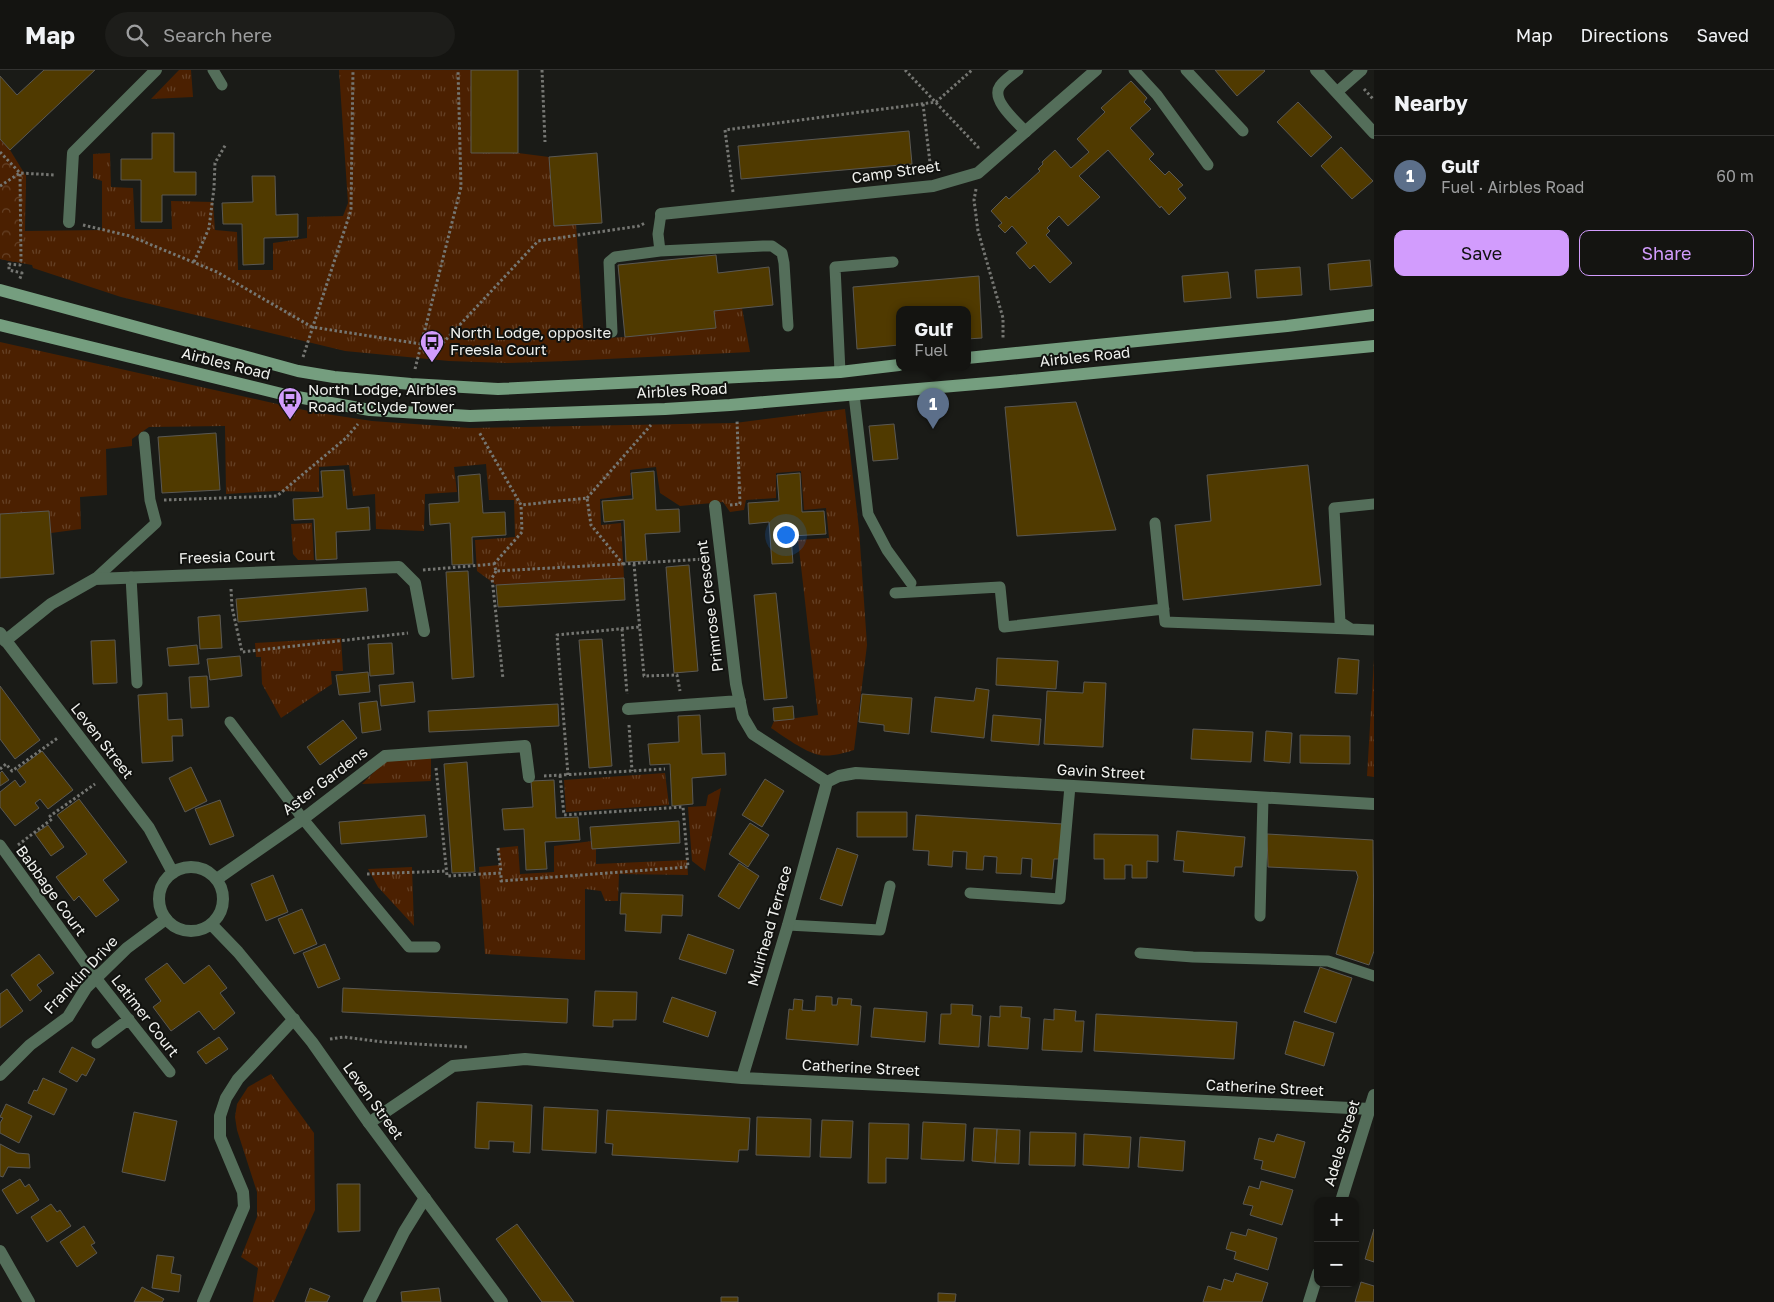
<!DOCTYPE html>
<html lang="en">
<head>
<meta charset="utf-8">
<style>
	body { margin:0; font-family:"Golos Text",sans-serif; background:#1d1d1a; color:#f1f3f6 }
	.controls { position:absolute; right:15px; bottom:15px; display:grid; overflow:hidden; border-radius:10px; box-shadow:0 1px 4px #0004 }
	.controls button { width:45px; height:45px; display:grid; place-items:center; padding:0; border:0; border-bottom:1px solid #333331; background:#141411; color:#f1f3f6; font:25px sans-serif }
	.you { position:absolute; left:785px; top:464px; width:18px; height:18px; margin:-12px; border:4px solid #fff; border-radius:50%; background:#1a73e8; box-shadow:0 0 0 8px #1a73e833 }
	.badge { display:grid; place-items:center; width:32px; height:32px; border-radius:50%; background:#d29cfd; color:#fff; font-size:16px; font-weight:700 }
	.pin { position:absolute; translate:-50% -41px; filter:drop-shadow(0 1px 2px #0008) }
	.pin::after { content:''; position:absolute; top:26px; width:18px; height:15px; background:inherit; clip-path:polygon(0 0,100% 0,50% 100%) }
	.popup { position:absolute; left:896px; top:236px; width:75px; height:65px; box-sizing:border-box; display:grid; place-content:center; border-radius:10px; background:#141411; filter:drop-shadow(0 1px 4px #0005); font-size:16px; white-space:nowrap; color:#9d9e9f }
	.popup b { font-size:19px; color:#f1f3f6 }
	.popup::after { content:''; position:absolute; left:50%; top:100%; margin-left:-10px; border:10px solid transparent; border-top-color:#141411 }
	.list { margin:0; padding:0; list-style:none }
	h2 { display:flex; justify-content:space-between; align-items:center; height:65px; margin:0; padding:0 20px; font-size:21px }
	h2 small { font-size:16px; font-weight:400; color:#9d9e9f }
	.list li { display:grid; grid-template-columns:32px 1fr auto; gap:15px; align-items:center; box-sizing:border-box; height:80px; padding:0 20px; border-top:1px solid #333331 }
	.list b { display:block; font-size:19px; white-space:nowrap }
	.list p { margin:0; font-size:16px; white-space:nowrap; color:#9d9e9f }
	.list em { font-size:16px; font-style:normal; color:#9d9e9f }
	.actions { display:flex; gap:10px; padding:15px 20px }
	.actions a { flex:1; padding:11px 0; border:1px solid #d29cfd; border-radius:10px; text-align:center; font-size:18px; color:#d29cfd }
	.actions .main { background:#d29cfd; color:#111 }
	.icon { flex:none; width:28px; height:28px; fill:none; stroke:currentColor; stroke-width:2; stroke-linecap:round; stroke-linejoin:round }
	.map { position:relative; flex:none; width:1374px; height:1232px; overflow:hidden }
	header { display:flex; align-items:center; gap:30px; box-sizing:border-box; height:70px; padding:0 25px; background:#141411; border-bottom:1px solid #333331 }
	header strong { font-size:24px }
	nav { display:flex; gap:28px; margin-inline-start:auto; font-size:18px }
	.search { width:350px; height:45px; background:#1d1d1a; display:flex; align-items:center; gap:12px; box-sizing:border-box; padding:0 18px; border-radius:28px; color:#9d9e9f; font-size:19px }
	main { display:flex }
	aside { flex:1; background:#141411 }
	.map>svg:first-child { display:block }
	.grass { fill:url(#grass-tufts) }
	.forest { fill:url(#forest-crowns) }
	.building { fill:#503a00; stroke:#5a5853 }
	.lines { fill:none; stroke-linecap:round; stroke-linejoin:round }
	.path { stroke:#757672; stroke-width:3; stroke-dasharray:2.5 2.5; stroke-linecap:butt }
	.service { stroke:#546e5a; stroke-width:11 }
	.minor { stroke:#546e5a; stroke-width:12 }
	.tertiary { stroke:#546e5a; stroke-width:12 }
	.secondary { stroke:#759e7f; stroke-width:12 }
	.labels { text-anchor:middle; stroke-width:4; stroke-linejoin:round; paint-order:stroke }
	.street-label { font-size:15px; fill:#f0f1ee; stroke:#11120f }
	.poi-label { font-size:15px; fill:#f0f1ee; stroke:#11120f; text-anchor:start }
</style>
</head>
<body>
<header>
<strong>Map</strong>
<div class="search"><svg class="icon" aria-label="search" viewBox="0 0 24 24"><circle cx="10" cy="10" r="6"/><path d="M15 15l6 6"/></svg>Search here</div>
<nav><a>Map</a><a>Directions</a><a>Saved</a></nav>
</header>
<main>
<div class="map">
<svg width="1374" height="1232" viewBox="0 0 1374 1232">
	<defs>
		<pattern id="grass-tufts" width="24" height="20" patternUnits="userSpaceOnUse" patternTransform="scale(1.25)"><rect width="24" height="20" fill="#4b2001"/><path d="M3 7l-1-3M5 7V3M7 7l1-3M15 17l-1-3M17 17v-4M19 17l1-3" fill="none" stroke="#654126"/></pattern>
		<pattern id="forest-crowns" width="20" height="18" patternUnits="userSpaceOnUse" patternTransform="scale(1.25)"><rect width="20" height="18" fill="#4b2001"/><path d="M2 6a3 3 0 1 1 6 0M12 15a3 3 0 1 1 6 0" fill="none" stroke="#654126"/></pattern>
	</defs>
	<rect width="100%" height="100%" fill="#1a1b17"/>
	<path class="grass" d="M179 0H191L193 27 151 29Z
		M339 0H471V83H518L549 87 554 156 576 154 584 269 625 267 715 258 714 241 742 238 750 282 566 291 507 293 449 291 345 281 121 227 33 198 32 195 0 189V69L26 106 25 161 102 160V111L93 108V84L110 83 111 117 133 118 135 159H172L171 131 213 132 215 160 237 162 238 200H273V173L307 168V147L343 146 348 133Z
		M0 272 313 342 372 351 470 358 735 353 845 339 859 459 867 575 854 680C844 683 831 687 819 685 805 682 783 666 771 658L774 651 818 645 798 470 829 468 826 438 804 440 801 401 776 403V428L746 430 744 440 730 442 723 432 680 436 660 423 656 397 630 400 631 425 600 429 601 455 621 453 624 508 496 515 477 501 475 470 515 467 514 430H489L486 394 454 397 457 422 425 424 424 461 376 459 375 424 353 426 349 395 319 397V422L275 421 226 424 225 356 149 357 132 369V376L106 379 107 425 80 427 81 459 51 463 49 441 0 444Z
		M312 453 314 490H298L293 484 291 454Z
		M341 568 343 601H331L332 614 281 648 262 614 261 587H256L255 573Z
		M1374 589V707L1367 706Z
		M431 686V711L362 714 387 689Z
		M665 703 669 735 566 742 564 710Z
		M721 718 705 801 692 791 688 737 706 736 708 725Z
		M592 771V779H596V794L687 790 688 805 619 804 618 831H605L601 821 585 819V890L485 884 479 797 500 795 498 778 518 776 520 804 554 802V776Z
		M412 797 414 856 378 817 368 799Z
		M271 1004 314 1063 315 1140 274 1232H253L258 1198 241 1187 257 1147V1122L237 1060 235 1047 237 1034 248 1017Z"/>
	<path class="forest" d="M0 69 10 80 26 106 24 161 14 192 0 189Z"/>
	<path class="building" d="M44 0H95L10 80 0 69V6L17 25Z
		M471 0H518V83H471Z
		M1215 0H1264L1265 1 1237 26Z
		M1131 11 1147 28 1144 32 1151 39 1130 58 1154 84 1149 89 1165 105 1169 101 1183 115 1178 119 1186 128 1169 145 1161 136 1160 138 1108 80 1079 106 1100 127 1068 156 1059 146 1047 158 1050 161 1046 165 1072 193 1050 213 1034 195 1030 199 1016 183 1027 173 1012 156 1005 163 998 156 1002 153 991 141 1006 126 1009 129 1040 101 1038 99 1043 94 1042 92 1055 80 1071 98 1089 82 1077 69 1105 42 1101 38Z
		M1298 32 1332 67 1311 87 1277 52Z
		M909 61 912 94 741 109 738 76Z
		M152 63H174V102H196V125H162V152H141V110H121V89H152Z
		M1341 77 1373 111 1352 129 1321 96Z
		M597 83 602 153 554 156 549 87Z
		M252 106H275L276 145 298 144V167L264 168V194L243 195 242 154H223L222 133 253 132Z
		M716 185 718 203 769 197 773 235 714 241 716 258 625 267 618 195Z
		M1370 190 1372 216 1330 220 1328 194Z
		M1300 197 1302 225 1257 228 1255 200Z
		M1228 202 1231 228 1184 232 1182 206Z
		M979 206 982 268 967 269V240H899V275L857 279 853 217Z
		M1076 332 1116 460 1017 466 1005 337Z
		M894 354 898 389 873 391 869 356Z
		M216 363 220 420 162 423 158 367Z
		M1308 395 1321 515 1183 530 1175 455 1211 451 1207 405Z
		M344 400 347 439 369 437 370 460 336 462 337 489 316 490 314 449 294 450 293 429 323 427 321 401Z
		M654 401 656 440 679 439 680 462 645 464 647 491 626 492 624 450 604 452 602 431 633 429 631 403Z
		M800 403 802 442 824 441 826 464 791 466 793 493 772 494 769 452 749 454 748 433 779 431 777 405Z
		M480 404 483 443 505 442 506 465 472 467 473 494 452 495 450 453 430 455 429 434 459 432 458 406Z
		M49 441 54 504 0 508V444Z
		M689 495 698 601 674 603 666 497Z
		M468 501 474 607 452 609 446 502Z
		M624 508 625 530 498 537 496 515Z
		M366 518 368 541 238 552 236 529Z
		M776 523 787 628 764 630 754 525Z
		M220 545 222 578 200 579 198 547Z
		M602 569 612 696 589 698 579 570Z
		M115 570 117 613 93 614 91 571Z
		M392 573 394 604 370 606 368 574Z
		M197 575 199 594 169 596 167 578Z
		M240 586 242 606 210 610 207 589Z
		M997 588 1058 591 1056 619 996 615Z
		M1338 588 1359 590 1357 624 1335 623Z
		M368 602 370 622 339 625 336 605Z
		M207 606 209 637 191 638 189 607Z
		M413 612 415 632 381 636 379 615Z
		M1084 612 1106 613 1103 677 1044 674 1047 621 1083 623Z
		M0 616 40 670 15 689 0 669Z
		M976 618 989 620 984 668 931 662 935 627 974 631Z
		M167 623 168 650 182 649 183 666H172L173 691 142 693 138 625Z
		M862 624 912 628 909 664 884 661V655L859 652Z
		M377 631 381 660 362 663 359 633Z
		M558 634 559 656 429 662 428 641Z
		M793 636 794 649 774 651 773 638Z
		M700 645 702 684 725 683 726 705 692 708 693 734 672 736 670 694 650 695 648 674 679 672 678 646Z
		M993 645 1041 649 1039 675 991 671Z
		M343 650 357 668 320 695 307 677Z
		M1193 659 1253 662 1251 692 1191 689Z
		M1266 661 1292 663 1290 693 1264 691Z
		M1300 665 1350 666V694L1300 693Z
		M42 681 73 720 48 739 40 729 35 733 39 738 15 756 0 737V722L15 710 20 717 26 712 17 700Z
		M467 692 475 802 452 803 444 694Z
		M191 697 207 731 185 742 169 708Z
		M2 701 9 710 0 716V703Z
		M765 709 784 721 762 757 742 745Z
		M554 710 556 748 578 747 580 770 545 772 547 799 526 800 524 759 504 760 502 739 533 737 531 711Z
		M79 729 127 792 103 810 119 830 96 847 79 826 74 831 56 807 87 784 57 745Z
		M220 730 234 766 210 775 195 739Z
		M857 742H907V767H857Z
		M425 745 427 767 341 774 339 752Z
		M916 745 1063 754 1061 789H1054L1052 809 1031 807 1032 789 1022 788 1021 804 996 803 997 787 984 786 983 800 966 799 967 782 953 781 952 797 928 795 929 781 913 780Z
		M679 751 680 773 592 779 590 757Z
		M750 753 769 765 748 797 729 784Z
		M48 755 64 777 51 786 35 764Z
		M1177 761 1245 767 1242 797H1235L1234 806 1183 802 1184 791 1174 790Z
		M1094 764 1158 765V792L1147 791V808H1132V795H1125V809H1104V789H1094Z
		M1267 764 1373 770 1374 881 1369 895 1336 884 1358 807 1356 801 1268 797Z
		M837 778 858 785 842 836 820 829Z
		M739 793 759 806 739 839 718 826Z
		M273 805 288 842 266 851 251 814Z
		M621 823 683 825 682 846 662 845 661 863 625 861 626 844H620Z
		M302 839 317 874 294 884 278 849Z
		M688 864 734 880 726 904 679 889Z
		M325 874 340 909 318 918 303 883Z
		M39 884 54 903 37 915 42 921 30 931 11 905Z
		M167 893 184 914 209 895 227 918 220 923 235 943 214 960 199 941 171 961 153 937 161 931 145 909Z
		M1320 897 1352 908 1336 953 1304 942Z
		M343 918 568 929 567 953 342 942Z
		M7 919 23 941 0 958V924Z
		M595 921 637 922 636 950H613V957L593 956Z
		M816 926 832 927V935H837L838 928 852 929 851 935 861 936 858 975 786 969 789 939 793 940 794 929 803 930 802 940 815 941Z
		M672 927 716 942 708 967 663 952Z
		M951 934 973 935 972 945 981 946 979 977 939 974 941 944H951Z
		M1000 936 1022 937 1021 947 1030 948 1028 979 988 976 990 946 1000 947Z
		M874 938 927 942 925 972 871 967Z
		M1054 939 1076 941 1075 951H1084L1082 982 1042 980 1044 949 1054 950Z
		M1096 944 1237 952 1234 989 1094 981Z
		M1294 951 1334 963 1324 996 1285 984Z
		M219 967 228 979 206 994 197 982Z
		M72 977 95 989 86 1006 82 1004 77 1012 59 1002Z
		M43 1008 67 1019 54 1045 28 1033 34 1020 37 1021Z
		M477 1032 532 1035 530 1083 513 1082 514 1072 489 1071V1079L475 1078Z
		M6 1034 32 1046 19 1073 0 1063V1053L3 1048 0 1047Z
		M544 1037 598 1040 596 1083 542 1080Z
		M607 1040 750 1048 748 1080H739L738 1092 612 1085 613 1074 605 1073Z
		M134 1042 177 1051 165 1111 122 1102Z
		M757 1047 811 1049 810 1087 756 1085Z
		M822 1050 853 1051 851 1088 820 1087Z
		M923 1052 966 1054 964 1091 921 1089Z
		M869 1053 909 1054 908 1089 886 1088V1113H868Z
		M974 1058 997 1059 995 1093 972 1091Z
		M997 1059 1020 1060 1019 1094 995 1093Z
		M1030 1062 1076 1063 1075 1096 1029 1095Z
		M1084 1064 1131 1067 1129 1098 1083 1095Z
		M1277 1064 1305 1072 1295 1108 1261 1099 1263 1091 1254 1089 1259 1068 1274 1072Z
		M1140 1067 1185 1071 1183 1101 1138 1097Z
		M0 1074 17 1083 29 1084 30 1098 8 1097 3 1107 0 1106Z
		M20 1109 25 1117 29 1114 39 1130 17 1144 2 1120Z
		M1261 1111 1293 1120 1282 1155 1250 1145 1253 1136 1243 1134 1249 1116 1259 1119Z
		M337 1114H360V1161L338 1162Z
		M51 1134 57 1142 60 1140 71 1156 47 1172 31 1147Z
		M517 1154 574 1232H542L496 1169Z
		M84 1156 95 1173 91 1175 97 1183 77 1197 60 1172Z
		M1248 1159 1277 1168 1268 1200 1234 1189 1236 1182 1226 1179 1231 1162 1246 1166Z
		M1374 1159V1192L1365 1189Z
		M157 1185 174 1187 171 1203 181 1205 179 1222 152 1218Z
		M1236 1203 1268 1213 1262 1232H1203L1208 1216 1221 1220 1224 1209 1233 1212Z
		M1361 1212 1374 1216V1232H1355Z
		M142 1217 164 1229 162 1232H134Z
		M310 1218 330 1226 327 1232H305Z
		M439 1218 441 1232H402L401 1222Z
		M938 1223 956 1224 955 1232H938Z
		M721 1227H738V1232H721Z"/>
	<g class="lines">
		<path class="path" d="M542 0 545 72
			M905 0 978 77V81
			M1364 19 1374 30
			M923 34 931 101
			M0 82 20 103 21 190 20 195 9 194V200L22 203 19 211
			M0 116 20 103 55 105
			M976 119 974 130 978 161 1003 248V269
			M733 122 725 60 936 32 972 0
			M83 155 130 166 217 202 312 257 421 274 441 275 538 171 639 156 645 153
			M194 192 209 158 214 118 215 93 226 74
			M303 287 351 140 353 0
			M415 299 461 117 458 0
			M587 428 651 355
			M164 430 277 426 346 368 358 354
			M730 435 740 434 737 350
			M494 494 522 462 521 435
			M623 494 705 489
			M634 494 644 606 677 605 680 621
			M423 500 494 494 496 501 623 494 591 455 587 428 521 435 479 362
			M496 501 492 508 503 609
			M231 519 232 537 242 582 408 563
			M622 559 627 624
			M629 655 632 701
			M436 698 447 806 501 803V811L688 797 683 737 564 745 560 705
			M0 699 6 694 12 701 59 667
			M568 705 557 565 640 557
			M544 706 665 699
			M18 775 52 749 50 746 95 714
			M498 778 501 802
			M367 804 447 801
			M330 969 344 967 383 972 468 977"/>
		<path class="service" d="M213 0 222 15
			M1018 0C1012 5 1004 10 1000 16 990 30 1017 52 1026 62
			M1134 0 1157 25 1208 95
			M1186 0 1243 61
			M1337 22 1362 0
			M661 144 658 164 660 181 763 176H772L782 183 784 193 788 256
			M612 262 609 192 615 187 660 181
			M840 302 835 197 893 192
			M854 325 868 444 887 480 911 513
			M1374 434 1334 438 1340 552 1351 559 1374 560
			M1155 453 1165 552 1351 559
			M131 507 137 613
			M95 509 156 453 150 430 144 367
			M895 523 1000 517 1004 557 1164 539
			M230 652 303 749 409 877H435
			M0 775 96 908 170 1002
			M970 823 1060 829 1070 716
			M1260 846 1263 728
			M788 855 880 860 890 816
			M1140 883 1193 887 1328 891 1374 906
			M97 973 129 949"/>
		<path class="minor" d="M1316 0 1374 63
			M661 144 933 116 978 103 1096 0
			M69 152 73 83 156 0
			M715 436 736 614 743 647 753 664 827 712
			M5 571 51 534 95 509 399 497 415 513 424 561
			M628 639 740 631
			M827 712 839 706 856 703 1374 734
			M217 809 303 749 385 686 525 676 529 707
			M0 1005 30 975 68 947 86 918 127 878 166 849
			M742 1008 788 855 827 712
			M369 1053 453 996 525 989 742 1008 1370 1039
			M0 1181 29 1232
			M203 1232 244 1137 243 1122 220 1067V1046L226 1028 238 1009 294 949
			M369 1232 404 1162 425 1128"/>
		<path class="tertiary" d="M0 563 149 758 173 803
			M159 829a32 32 0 1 1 64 0a32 32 0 1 1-64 0Z
			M211 854 238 882 312 972 369 1053 502 1232
			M1341 1131 1374 1025
			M1309 1232 1318 1203"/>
		<path class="secondary" d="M0 220 298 301 334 307 411 314 498 319 840 302 899 295
			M0 255 286 325 370 340 470 346 665 339 730 335 1000 312 1374 276
			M967 288 1287 256 1374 245"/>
	</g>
	<defs>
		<g id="bus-pin" transform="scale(1.25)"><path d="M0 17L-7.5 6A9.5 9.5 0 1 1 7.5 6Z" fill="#d29cfd" stroke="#11120f"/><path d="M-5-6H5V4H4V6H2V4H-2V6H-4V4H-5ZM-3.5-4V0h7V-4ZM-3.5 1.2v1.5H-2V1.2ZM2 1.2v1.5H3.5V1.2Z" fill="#111"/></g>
	</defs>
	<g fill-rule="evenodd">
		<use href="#bus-pin" x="432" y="272"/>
		<use href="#bus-pin" x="290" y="329"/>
	</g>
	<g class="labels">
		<g class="street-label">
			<text transform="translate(896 102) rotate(-8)" y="5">Camp Street</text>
			<text transform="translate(1085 287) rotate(-6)" y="5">Airbles Road</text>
			<text transform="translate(226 294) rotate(14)" y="5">Airbles Road</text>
			<text transform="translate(682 321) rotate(-3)" y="5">Airbles Road</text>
			<text transform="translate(227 487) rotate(-2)" y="5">Freesia Court</text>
			<text transform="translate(710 536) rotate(-97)" y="5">Primrose Crescent</text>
			<text transform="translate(102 671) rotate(52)" y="5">Leven Street</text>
			<text transform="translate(1101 702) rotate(3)" y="5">Gavin Street</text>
			<text transform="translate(325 711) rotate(-37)" y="5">Aster Gardens</text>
			<text transform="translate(51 821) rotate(54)" y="5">Babbage Court</text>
			<text transform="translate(770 856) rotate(-74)" y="5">Muirhead Terrace</text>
			<text transform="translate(81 905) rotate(-47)" y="5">Franklin Drive</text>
			<text transform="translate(145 946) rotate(52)" y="5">Latimer Court</text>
			<text transform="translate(861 998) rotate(3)" y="5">Catherine Street</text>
			<text transform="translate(1265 1018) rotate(3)" y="5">Catherine Street</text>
			<text transform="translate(373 1031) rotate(54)" y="5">Leven Street</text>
			<text transform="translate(1342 1073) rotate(-73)" y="5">Adele Street</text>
		</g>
		<g class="poi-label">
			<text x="450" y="268">North Lodge, opposite<tspan x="450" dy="17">Freesia Court</tspan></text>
			<text x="308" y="325">North Lodge, Airbles<tspan x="308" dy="17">Road at Clyde Tower</tspan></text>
		</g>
	</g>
</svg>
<div class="controls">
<button>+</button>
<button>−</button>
</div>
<div class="you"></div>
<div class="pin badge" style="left:933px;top:359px;background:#5c6f8a">1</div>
<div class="popup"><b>Gulf</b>Fuel</div>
</div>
<aside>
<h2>Nearby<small></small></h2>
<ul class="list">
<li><span class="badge" style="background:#5c6f8a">1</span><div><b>Gulf</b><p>Fuel · Airbles Road</p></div><em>60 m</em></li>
</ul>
<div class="actions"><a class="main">Save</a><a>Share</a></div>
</aside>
</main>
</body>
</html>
